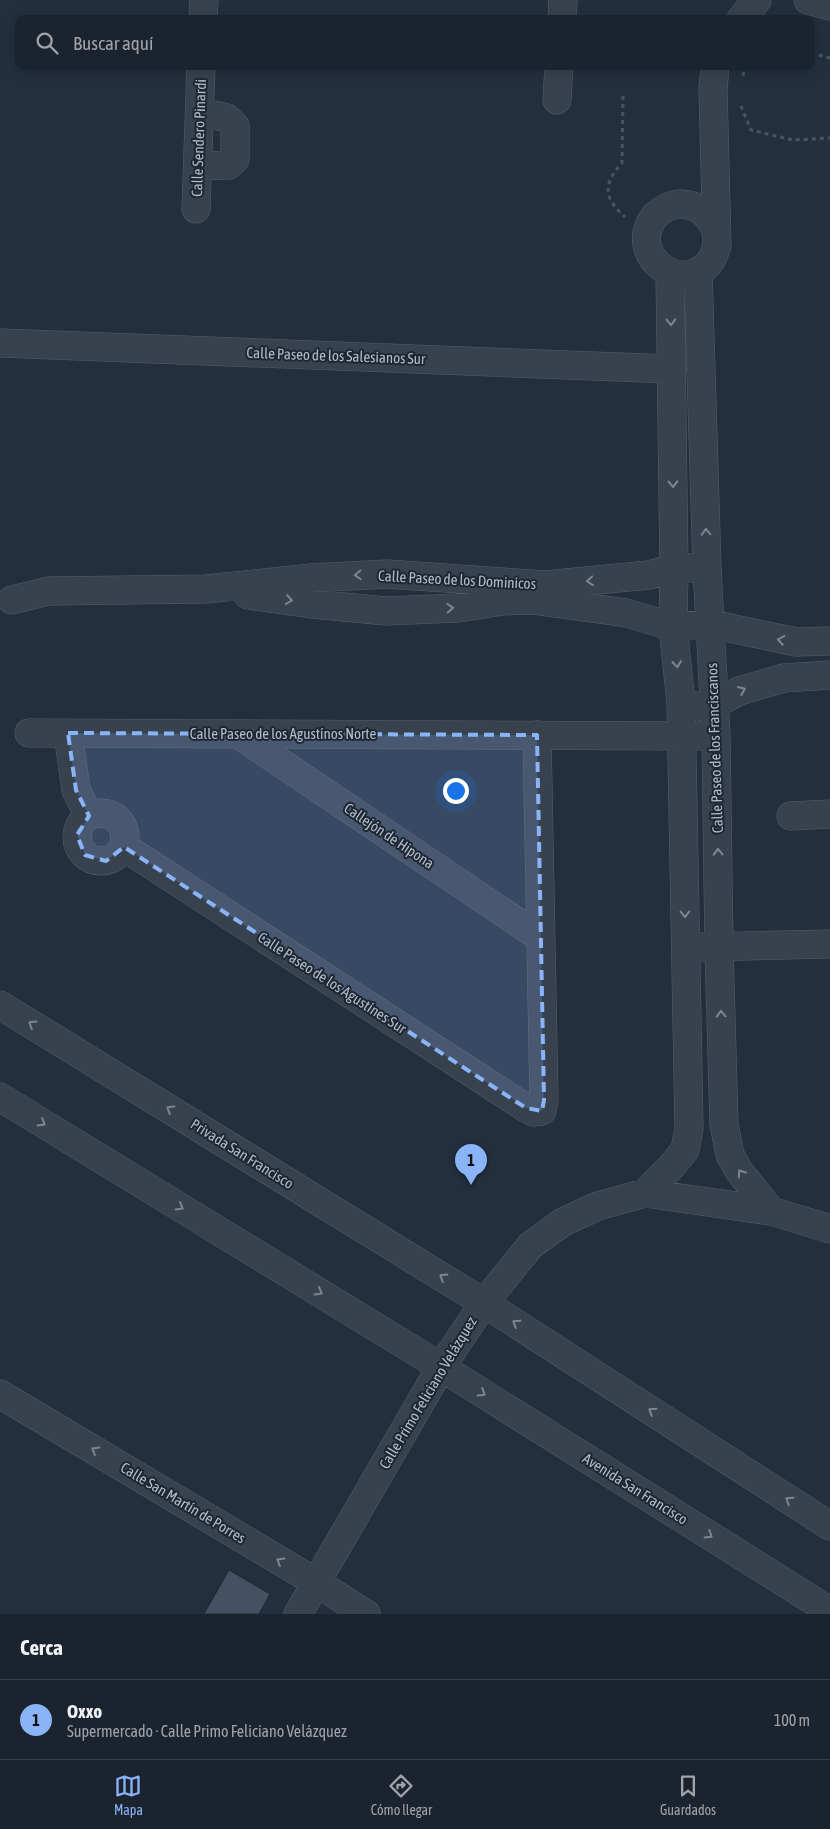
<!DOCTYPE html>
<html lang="es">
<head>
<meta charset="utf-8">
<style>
	body { margin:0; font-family:"Asap Condensed",sans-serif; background:#242b36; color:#f1f3f6 }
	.you { position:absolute; left:455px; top:790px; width:18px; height:18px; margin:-12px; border:4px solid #fff; border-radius:50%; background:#1a73e8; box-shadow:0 0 0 8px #1a73e833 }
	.badge { display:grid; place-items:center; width:32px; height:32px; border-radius:50%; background:#8ab4f8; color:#111; font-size:16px; font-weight:700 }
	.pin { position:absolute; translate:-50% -41px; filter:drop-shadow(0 1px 2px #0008) }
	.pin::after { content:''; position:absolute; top:26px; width:18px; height:15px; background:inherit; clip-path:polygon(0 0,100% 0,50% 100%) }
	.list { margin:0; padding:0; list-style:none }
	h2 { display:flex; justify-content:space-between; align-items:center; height:65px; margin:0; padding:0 20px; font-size:21px }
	h2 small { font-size:16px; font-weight:400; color:#a0a4aa }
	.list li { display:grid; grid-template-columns:32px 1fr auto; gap:15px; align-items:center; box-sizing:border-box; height:80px; padding:0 20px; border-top:1px solid #39404a }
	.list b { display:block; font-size:19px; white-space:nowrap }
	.list p { margin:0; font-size:16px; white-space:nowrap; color:#a0a4aa }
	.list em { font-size:16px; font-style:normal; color:#a0a4aa }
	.icon { flex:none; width:28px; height:28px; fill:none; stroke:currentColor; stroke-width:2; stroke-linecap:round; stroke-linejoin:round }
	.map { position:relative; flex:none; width:830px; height:1614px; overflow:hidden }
	.search { position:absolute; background:#1b232e; box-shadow:0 2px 12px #0003; left:15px; right:15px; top:15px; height:55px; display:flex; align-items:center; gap:12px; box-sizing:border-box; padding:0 18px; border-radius:10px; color:#a0a4aa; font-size:19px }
	.sheet { height:145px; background:#1b232e }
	nav { display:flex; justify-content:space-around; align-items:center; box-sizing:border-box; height:70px; border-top:1px solid #39404a; background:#1b232e; font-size:14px; color:#a0a4aa }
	nav a { display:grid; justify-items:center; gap:2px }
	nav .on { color:#8ab4f8 }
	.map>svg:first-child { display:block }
	.building { fill:#455162; stroke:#1f2835 }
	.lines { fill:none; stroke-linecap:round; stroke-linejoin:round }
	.minor-casing { stroke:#565f6c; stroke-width:29 }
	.tertiary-casing { stroke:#565f6c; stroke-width:29 }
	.path { stroke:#44595c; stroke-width:3; stroke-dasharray:4 4; stroke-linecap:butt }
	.minor { stroke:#38414e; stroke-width:28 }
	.tertiary { stroke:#38414e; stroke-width:28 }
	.oneway { stroke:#7c8592 }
	.marked { fill:#8ab4f8; fill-opacity:0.2; stroke:#8ab4f8; stroke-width:4; stroke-dasharray:10 6; stroke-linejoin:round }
	.labels { text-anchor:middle; stroke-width:4; stroke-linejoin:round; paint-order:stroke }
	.street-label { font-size:15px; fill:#b4bcc9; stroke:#1d2633 }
</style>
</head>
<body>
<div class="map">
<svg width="830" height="1614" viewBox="0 0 830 1614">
	<rect width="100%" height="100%" fill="#242f3e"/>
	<path class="building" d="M229 1570 270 1594 259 1614H204Z"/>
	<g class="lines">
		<g class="minor-casing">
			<path id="minor" d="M203 19 204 0
				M562 19 563 0
				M741 19 757 0
				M715 66 713 89 717 246C715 250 714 256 711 260 685 299 624 255 655 216 662 209 673 203 682 204 699 205 709 215 716 230
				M557 100 559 66
				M198 166 229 165 235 159V126L227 118 200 112
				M196 209 201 66
				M698 271 707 568 716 736 719 947 724 1124 730 1155 739 1171 771 1211
				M1 343 672 369
				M248 595 312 604 386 611 458 608 503 601 532 600 627 613 673 627 711 624 796 642 830 641
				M12 600 49 591 206 589 311 578 387 574 545 585 649 575 674 568H691
				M699 706 714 705 739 691 784 678 830 675
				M29 733 700 736
				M68 733 76 790 89 816
				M238 734 541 938
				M77 837a24 24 0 1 1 48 0a24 24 0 1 1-48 0Z
				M791 816 830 814
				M124 847 526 1108 533 1112 542 1111 544 1100 537 735
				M702 947 830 944
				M0 1005 484 1303 830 1526
				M0 1097 441 1367 830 1611
				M645 1193 670 1168 685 1150 689 1128 681 703 673 627 674 568 670 273
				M0 1394 317 1583 366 1614
				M298 1614 441 1367 484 1303 530 1246 563 1222 598 1206 645 1193 771 1211 830 1229"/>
		</g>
		<g class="tertiary-casing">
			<path id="tertiary" d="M808 0 830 6"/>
		</g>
		<path class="path" d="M811 53 830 58
			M743 76 745 66
			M623 96 622 163C602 185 604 198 625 217
			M741 106 751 130 793 140 830 138"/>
		<use href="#minor" class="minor"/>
		<use href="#tertiary" class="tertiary"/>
	</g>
	<defs><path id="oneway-chevron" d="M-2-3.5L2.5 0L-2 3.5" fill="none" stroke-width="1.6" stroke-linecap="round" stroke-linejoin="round" transform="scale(1.25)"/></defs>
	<g class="oneway">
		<use href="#oneway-chevron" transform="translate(671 322) rotate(89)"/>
		<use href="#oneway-chevron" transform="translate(673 484) rotate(89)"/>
		<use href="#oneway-chevron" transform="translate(706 532) rotate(-92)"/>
		<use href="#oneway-chevron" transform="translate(358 575) rotate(177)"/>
		<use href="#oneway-chevron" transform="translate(590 581) rotate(175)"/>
		<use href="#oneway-chevron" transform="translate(289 600) rotate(8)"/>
		<use href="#oneway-chevron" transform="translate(450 608) rotate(-3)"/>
		<use href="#oneway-chevron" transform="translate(781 640) rotate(-170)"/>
		<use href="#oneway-chevron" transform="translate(677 664) rotate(84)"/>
		<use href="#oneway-chevron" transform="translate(742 690) rotate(-23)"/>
		<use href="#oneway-chevron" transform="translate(718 852) rotate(-91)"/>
		<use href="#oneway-chevron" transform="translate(685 914) rotate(89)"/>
		<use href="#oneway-chevron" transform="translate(721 1014) rotate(-92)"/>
		<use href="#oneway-chevron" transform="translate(32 1024) rotate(-148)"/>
		<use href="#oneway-chevron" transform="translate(170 1109) rotate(-148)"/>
		<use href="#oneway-chevron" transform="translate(42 1123) rotate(31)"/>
		<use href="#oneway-chevron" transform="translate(741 1173) rotate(-125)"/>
		<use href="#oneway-chevron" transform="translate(180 1207) rotate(31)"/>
		<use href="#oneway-chevron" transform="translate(443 1277) rotate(-148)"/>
		<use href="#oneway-chevron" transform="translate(319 1292) rotate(31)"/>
		<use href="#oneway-chevron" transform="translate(516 1323) rotate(-147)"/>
		<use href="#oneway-chevron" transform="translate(482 1393) rotate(32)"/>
		<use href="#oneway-chevron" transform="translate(652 1411) rotate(-147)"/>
		<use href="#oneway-chevron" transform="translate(95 1450) rotate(-149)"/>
		<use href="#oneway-chevron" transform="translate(789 1500) rotate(-147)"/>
		<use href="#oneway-chevron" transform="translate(709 1535) rotate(32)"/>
		<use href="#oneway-chevron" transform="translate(280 1561) rotate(-149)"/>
	</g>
	<path class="marked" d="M68 733 537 735 544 1100 542 1111 526 1108 124 847 106 861 85 855 77 835 89 816 76 790Z"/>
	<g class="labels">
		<g class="street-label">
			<text transform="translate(199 138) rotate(-88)" y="5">Calle Sendero Pinardi</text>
			<text transform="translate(336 356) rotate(2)" y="5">Calle Paseo de los Salesianos Sur</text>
			<text transform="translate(457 580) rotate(3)" y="5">Calle Paseo de los Dominicos</text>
			<text x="283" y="739">Calle Paseo de los Agustínos Norte</text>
			<text transform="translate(715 748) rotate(-92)" y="5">Calle Paseo de los Franciscanos</text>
			<text transform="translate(389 836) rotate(34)" y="5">Callejón de Hipona</text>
			<text transform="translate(332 983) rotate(33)" y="5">Calle Paseo de los Agustínes Sur</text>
			<text transform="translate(242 1154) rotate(32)" y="5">Privada San Francisco</text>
			<text transform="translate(428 1393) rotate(-59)" y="5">Calle Primo Feliciano Velázquez</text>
			<text transform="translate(635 1489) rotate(32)" y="5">Avenida San Francisco</text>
			<text transform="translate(183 1503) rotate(31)" y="5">Calle San Martín de Porres</text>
		</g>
	</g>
</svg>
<div class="you"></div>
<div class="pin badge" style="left:471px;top:1185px">1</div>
<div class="search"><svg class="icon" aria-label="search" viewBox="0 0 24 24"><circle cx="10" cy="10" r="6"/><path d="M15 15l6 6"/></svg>Buscar aquí</div>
</div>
<section class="sheet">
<h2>Cerca<small></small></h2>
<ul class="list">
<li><span class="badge">1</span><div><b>Oxxo</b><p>Supermercado · Calle Primo Feliciano Velázquez</p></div><em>100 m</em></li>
</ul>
</section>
<nav>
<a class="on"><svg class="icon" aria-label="map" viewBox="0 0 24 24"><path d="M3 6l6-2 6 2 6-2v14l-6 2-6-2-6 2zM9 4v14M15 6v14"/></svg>Mapa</a>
<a><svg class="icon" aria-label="directions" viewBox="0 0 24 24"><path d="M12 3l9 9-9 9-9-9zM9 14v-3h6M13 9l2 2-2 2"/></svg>Cómo llegar</a>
<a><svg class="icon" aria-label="saved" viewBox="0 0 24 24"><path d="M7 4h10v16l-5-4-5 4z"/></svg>Guardados</a>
</nav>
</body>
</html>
